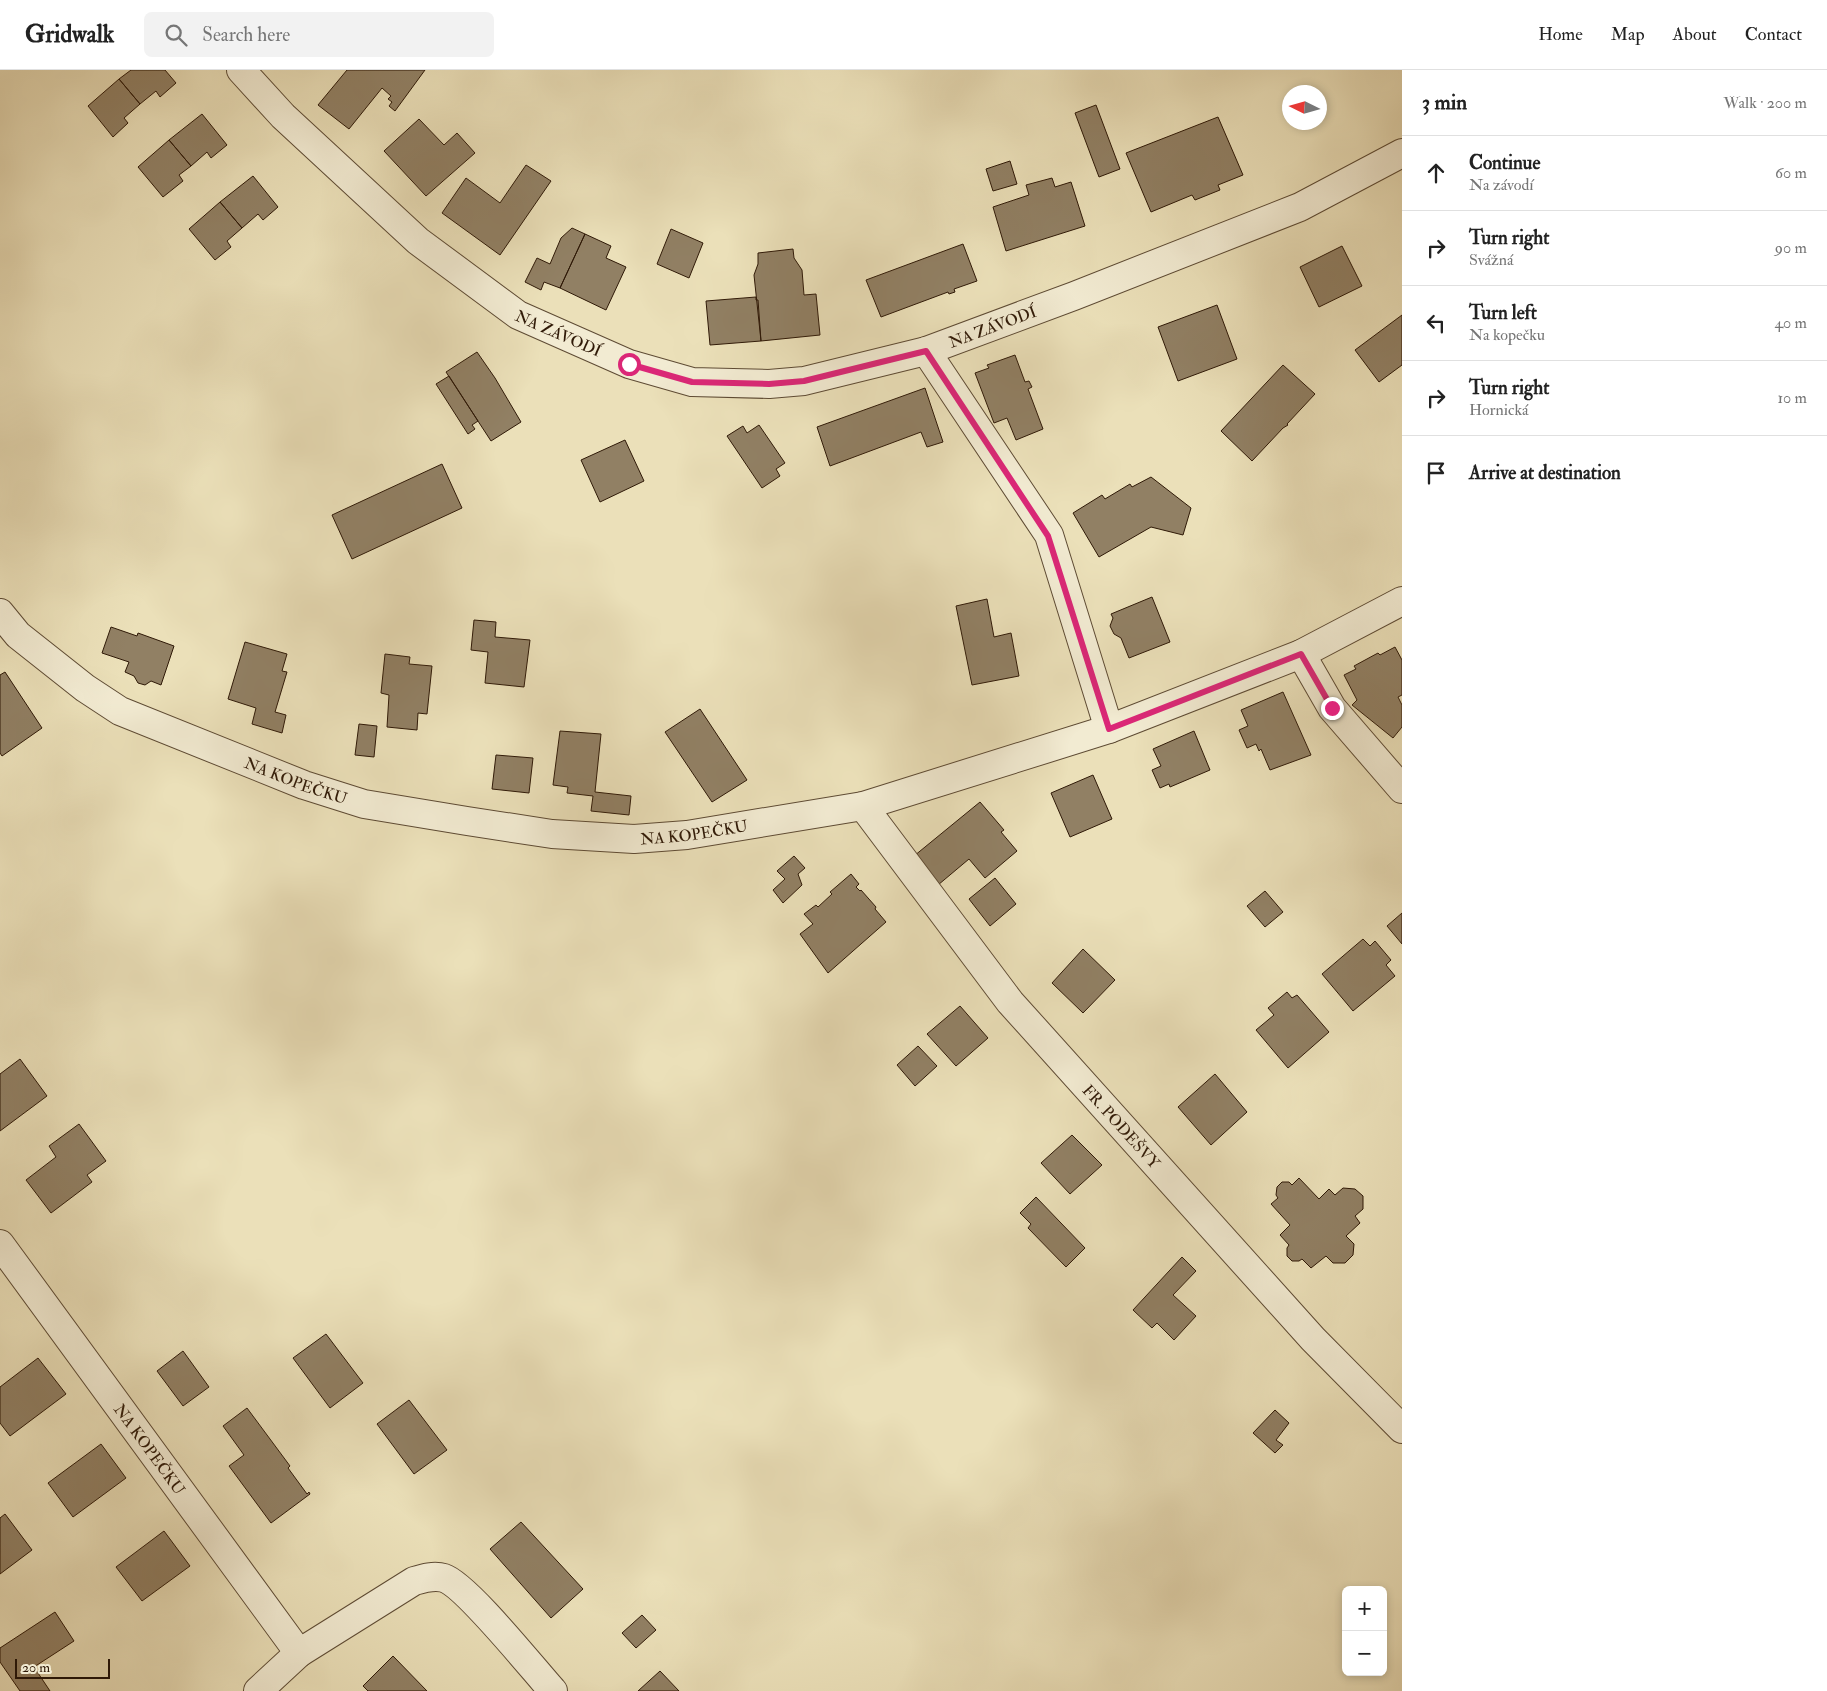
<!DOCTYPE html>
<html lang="en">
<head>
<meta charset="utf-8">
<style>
	body { margin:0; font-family:"IM FELL Double Pica",serif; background:#f2f2f2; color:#222 }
	.controls { position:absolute; right:15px; bottom:15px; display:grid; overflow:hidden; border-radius:8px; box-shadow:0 2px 8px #0003 }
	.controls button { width:45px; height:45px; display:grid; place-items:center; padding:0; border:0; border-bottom:1px solid #e0e0e0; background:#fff; color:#222; font:25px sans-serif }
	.compass { position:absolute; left:1282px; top:15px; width:45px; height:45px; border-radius:50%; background:#fff; box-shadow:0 2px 8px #0003; rotate:275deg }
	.scale { position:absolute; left:15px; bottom:12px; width:95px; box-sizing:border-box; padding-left:5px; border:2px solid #2f1907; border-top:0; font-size:14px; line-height:18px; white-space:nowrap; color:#2f1907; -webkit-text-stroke:4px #f2ebd2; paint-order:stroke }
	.stop { position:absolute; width:15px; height:15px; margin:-11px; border:4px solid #db2777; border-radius:50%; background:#fff }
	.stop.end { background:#db2777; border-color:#fff; box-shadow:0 1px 5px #0008 }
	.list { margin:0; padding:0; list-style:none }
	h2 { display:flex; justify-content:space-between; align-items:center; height:65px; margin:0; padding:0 20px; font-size:21px }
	h2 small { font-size:16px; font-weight:400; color:#767676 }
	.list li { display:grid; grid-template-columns:32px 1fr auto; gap:15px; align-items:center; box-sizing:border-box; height:75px; padding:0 20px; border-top:1px solid #e0e0e0 }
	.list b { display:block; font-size:19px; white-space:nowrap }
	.list p { margin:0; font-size:16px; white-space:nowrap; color:#767676 }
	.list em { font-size:16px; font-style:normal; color:#767676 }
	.icon { flex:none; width:28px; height:28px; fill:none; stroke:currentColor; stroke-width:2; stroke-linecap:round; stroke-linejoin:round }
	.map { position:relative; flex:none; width:1402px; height:1621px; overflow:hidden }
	header { display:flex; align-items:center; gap:30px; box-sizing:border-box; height:70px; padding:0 25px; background:#fff; border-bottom:1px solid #e0e0e0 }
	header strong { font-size:24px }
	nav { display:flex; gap:28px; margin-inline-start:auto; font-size:18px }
	.search { width:350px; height:45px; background:#f2f2f2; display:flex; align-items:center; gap:12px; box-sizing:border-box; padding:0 18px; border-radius:8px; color:#767676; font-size:19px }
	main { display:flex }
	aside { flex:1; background:#fff }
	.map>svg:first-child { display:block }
	.building { fill:#918064; stroke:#2f1907 }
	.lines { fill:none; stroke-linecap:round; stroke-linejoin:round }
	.street-casing { stroke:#5e4b34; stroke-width:30 }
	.street { stroke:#f2ebd2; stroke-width:28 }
	.route { stroke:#db2777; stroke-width:6 }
	.labels { text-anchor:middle; stroke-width:4; stroke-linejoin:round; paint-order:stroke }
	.street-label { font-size:16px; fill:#2f1907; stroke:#f2ebd2 }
</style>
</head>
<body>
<header>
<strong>Gridwalk</strong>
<div class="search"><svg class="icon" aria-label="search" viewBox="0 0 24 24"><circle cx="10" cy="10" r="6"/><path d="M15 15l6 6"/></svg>Search here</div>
<nav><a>Home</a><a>Map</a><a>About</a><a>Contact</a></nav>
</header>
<main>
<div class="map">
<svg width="1402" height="1621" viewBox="0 0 1402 1621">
	<rect width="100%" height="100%" fill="#ebe0b9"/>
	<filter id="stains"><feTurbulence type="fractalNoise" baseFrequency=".004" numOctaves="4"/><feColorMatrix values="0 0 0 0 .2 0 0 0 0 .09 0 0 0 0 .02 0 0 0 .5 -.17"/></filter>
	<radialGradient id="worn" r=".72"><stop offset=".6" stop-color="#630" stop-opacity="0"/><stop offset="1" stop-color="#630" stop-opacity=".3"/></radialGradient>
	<path class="building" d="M131 0H165L176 13 160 27 156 21 140 34 119 9Z
		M347 0H425L395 41 389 36 392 32 388 29 391 26 382 18 349 59 318 35Z
		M119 9 140 34 124 48 128 53 113 67 88 36Z
		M1096 35 1120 99 1099 107 1075 43Z
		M202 44 227 75 211 88 207 82 191 96 169 70Z
		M1218 47 1243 105 1218 115 1220 120 1195 130 1192 125 1151 142 1126 83Z
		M419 49 444 75 457 63 475 83 426 126 384 81Z
		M169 70 191 96 179 105 183 111 163 127 138 97Z
		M1010 91 1017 114 993 121 986 99Z
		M526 95 551 111 500 185 442 143 466 108 500 133Z
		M253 106 278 137 263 150 258 144 242 158 220 132Z
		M1052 108 1055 117 1071 112 1085 156 1006 181 993 137 1029 125 1026 115Z
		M220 132 242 158 227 171 231 177 215 190 189 159Z
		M572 158 585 164 560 218 544 212 541 220 525 212 537 188 550 194 561 168Z
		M671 159 703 173 689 208 657 194Z
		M585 164 611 176 606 188 626 197 606 240 560 218Z
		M963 174 977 211 954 219 955 222 949 224 948 222 881 247 866 210Z
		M1342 176 1362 216 1319 237 1300 197Z
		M793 179 794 188 802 200 804 225 816 224 820 265 761 271 754 205 758 194V183Z
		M756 227V230H758L761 271 710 275 706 231Z
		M1217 235 1237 289 1178 311 1158 257Z
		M1402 245V295L1379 312 1355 280Z
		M477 282 495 308 521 352 491 371 446 302Z
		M1015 285 1025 312 1029 311 1032 317 1028 319 1043 359 1016 370 1007 348 994 353 975 303 989 298 987 295Z
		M1283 295 1315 324 1287 354 1288 355 1283 358 1252 391 1221 361Z
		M449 306 478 351 472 355 475 359 468 364 436 314Z
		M925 318 943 372 927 377 921 362 830 396 817 357Z
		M759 355 785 393 776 399 780 406 762 418 727 366 743 356 747 363Z
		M625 370 644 411 600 432 581 390Z
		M442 394 462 438 352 489 332 445Z
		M1151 407 1191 438 1183 465 1151 457 1099 487 1073 443 1102 425 1105 429 1130 414 1132 417Z
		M1152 527 1170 572 1129 588 1121 568 1114 564 1110 556 1113 548 1111 544Z
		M987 529 994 567 1011 563 1019 606 972 615 956 536Z
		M474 550 496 552 495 567 530 570 524 617 485 613 488 582 471 580Z
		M111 557 137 566 138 563 174 576 161 615 151 611 145 615 138 613 134 606 125 602 129 592 102 583Z
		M245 572 287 584 282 601 287 602 275 642 286 645 282 663 252 654 256 638 228 629Z
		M1395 577 1402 590V625L1398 627 1402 635V657L1393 668 1352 635 1357 630 1344 605 1356 599 1354 596 1378 583 1380 585Z
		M385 584 410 587 409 594 432 596 427 644 418 643 417 660 387 657 389 625 381 623Z
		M5 602 42 658 2 686 0 683V605Z
		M1283 622 1311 685 1270 700 1261 679 1259 681 1256 674 1247 678 1239 660 1248 656 1241 640Z
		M700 639 747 710 712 732 665 662Z
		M359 654 377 656 374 687 355 685Z
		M560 661 601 664 595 722 631 726 629 745 591 741 593 726 567 723 568 717 553 715Z
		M1194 661 1210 700 1170 717 1169 714 1160 718 1152 700 1161 696 1153 679Z
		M496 685 533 688 529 723 492 719Z
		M1093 705 1112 749 1070 767 1051 723Z
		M980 732 1004 760 1001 762 1017 781 985 808 969 789 938 815 914 786Z
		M794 786 805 798 798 804 802 815 783 833 773 820 785 809 777 801Z
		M851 804 859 814 856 817 860 821 861 820 876 837 875 839 886 852 828 903 800 864 813 854 804 844 816 835 818 837 832 824 830 822Z
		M995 808 1016 834 990 856 969 829Z
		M1265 821 1283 842 1265 857 1247 836Z
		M1402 843V874L1387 856Z
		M1363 869 1370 876 1375 871 1391 890 1386 895 1395 906 1353 941 1322 904Z
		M1083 879 1115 910 1083 943 1052 913Z
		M1287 922 1292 928 1297 925 1329 962 1288 998 1256 960 1274 945 1268 938Z
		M960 936 988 968 956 996 927 964Z
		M918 976 937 996 915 1016 897 995Z
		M20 989 47 1026 0 1061V1004Z
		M1215 1004 1247 1042 1211 1075 1178 1037Z
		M79 1054 106 1091 87 1105 92 1112 51 1143 26 1110 56 1087 49 1076Z
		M1072 1065 1102 1095 1070 1124 1041 1093Z
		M1299 1108 1319 1129 1329 1119 1335 1125 1343 1118 1355 1119 1363 1126V1139L1355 1146 1360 1153 1346 1166 1354 1174 1353 1185 1345 1193H1333L1326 1186 1311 1198 1302 1189 1299 1191H1292L1287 1186V1178L1289 1175 1280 1165 1290 1155 1271 1134 1278 1128 1276 1125 1277 1117 1282 1112H1289L1292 1115Z
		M1036 1127 1085 1178 1066 1197 1028 1158 1031 1154 1020 1143Z
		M1182 1187 1196 1201 1173 1225 1196 1246 1174 1270 1157 1253 1152 1258 1133 1240Z
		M326 1264 363 1313 330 1338 293 1288Z
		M183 1281 209 1317 183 1336 157 1301Z
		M38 1288 66 1324 10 1366 0 1353V1317Z
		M409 1330 447 1380 414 1404 377 1354Z
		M247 1338 290 1396 288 1398 307 1424 309 1422 310 1424 271 1453 229 1396 244 1385 223 1356Z
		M1275 1340 1289 1353 1276 1370 1283 1375 1275 1383 1253 1363Z
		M101 1374 126 1408 73 1447 48 1413Z
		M5 1444 32 1480 0 1504V1448Z
		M521 1452 583 1519 551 1548 490 1479Z
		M164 1461 190 1496 142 1531 116 1497Z
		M55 1542 74 1571 34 1597 50 1621H20L0 1592V1578Z
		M642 1545 656 1560 636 1578 622 1563Z
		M393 1586 427 1621H368L363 1616Z
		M660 1601 679 1621H638Z"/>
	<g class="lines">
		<g class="street-casing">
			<g id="street">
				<path id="s1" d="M241 0 283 46 418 171 518 245 629 294 692 312 769 314 804 311 926 281 1074 226 1300 137 1402 83"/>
				<path d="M926 281 1049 465 1109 659"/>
				<path id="s2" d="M0 543 18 565 85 618 120 641 304 715 364 734 467 751 552 764 634 769 687 765 863 736 1109 659 1301 584 1402 531"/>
				<path d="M1301 584 1332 638 1402 719"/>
				<path id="s3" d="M863 736 1010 932 1313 1269 1402 1359"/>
				<path id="s4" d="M0 1174 299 1583 414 1511C424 1508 434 1505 444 1508 466 1515 534 1600 553 1621"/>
				<path d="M258 1621 299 1583"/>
			</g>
		</g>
		<use href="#street" class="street"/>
	</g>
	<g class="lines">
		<path class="route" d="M629 294 692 312 769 314 804 311 926 281 1048 466 1109 659 1301 584 1332 638"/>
	</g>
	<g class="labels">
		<g class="street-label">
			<text dy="6" stroke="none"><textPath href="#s1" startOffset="866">NA ZÁVODÍ</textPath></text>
			<text dy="6" stroke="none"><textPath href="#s1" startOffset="415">NA ZÁVODÍ</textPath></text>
			<text dy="6" stroke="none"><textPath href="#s2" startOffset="345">NA KOPEČKU</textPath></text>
			<text dy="6" stroke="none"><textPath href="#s2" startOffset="750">NA KOPEČKU</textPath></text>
			<text dy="6" stroke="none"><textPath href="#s3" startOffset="412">FR. PODEŠVY</textPath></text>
			<text dy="6" stroke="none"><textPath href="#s4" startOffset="254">NA KOPEČKU</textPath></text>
		</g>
	</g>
	<rect width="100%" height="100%" filter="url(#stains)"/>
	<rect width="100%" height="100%" fill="url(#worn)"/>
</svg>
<div class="controls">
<button>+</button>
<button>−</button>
</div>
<svg class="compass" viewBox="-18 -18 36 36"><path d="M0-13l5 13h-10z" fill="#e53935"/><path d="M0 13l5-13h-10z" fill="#767676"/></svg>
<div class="scale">20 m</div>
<div class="stop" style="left:629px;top:294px"></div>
<div class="stop end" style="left:1332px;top:638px"></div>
</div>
<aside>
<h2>3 min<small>Walk · 200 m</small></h2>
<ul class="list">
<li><svg class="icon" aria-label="ahead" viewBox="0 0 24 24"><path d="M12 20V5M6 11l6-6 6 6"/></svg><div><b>Continue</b><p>Na závodí</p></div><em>60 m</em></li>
<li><svg class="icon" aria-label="right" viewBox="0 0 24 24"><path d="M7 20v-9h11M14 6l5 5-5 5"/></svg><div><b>Turn right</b><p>Svážná</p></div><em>90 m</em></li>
<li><svg class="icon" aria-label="left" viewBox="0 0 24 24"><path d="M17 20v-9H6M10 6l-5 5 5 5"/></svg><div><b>Turn left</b><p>Na kopečku</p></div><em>40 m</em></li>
<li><svg class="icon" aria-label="right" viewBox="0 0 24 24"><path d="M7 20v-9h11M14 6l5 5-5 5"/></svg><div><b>Turn right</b><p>Hornická</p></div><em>10 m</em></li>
<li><svg class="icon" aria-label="arrive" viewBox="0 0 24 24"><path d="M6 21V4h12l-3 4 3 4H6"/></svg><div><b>Arrive at destination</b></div></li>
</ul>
</aside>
</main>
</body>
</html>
